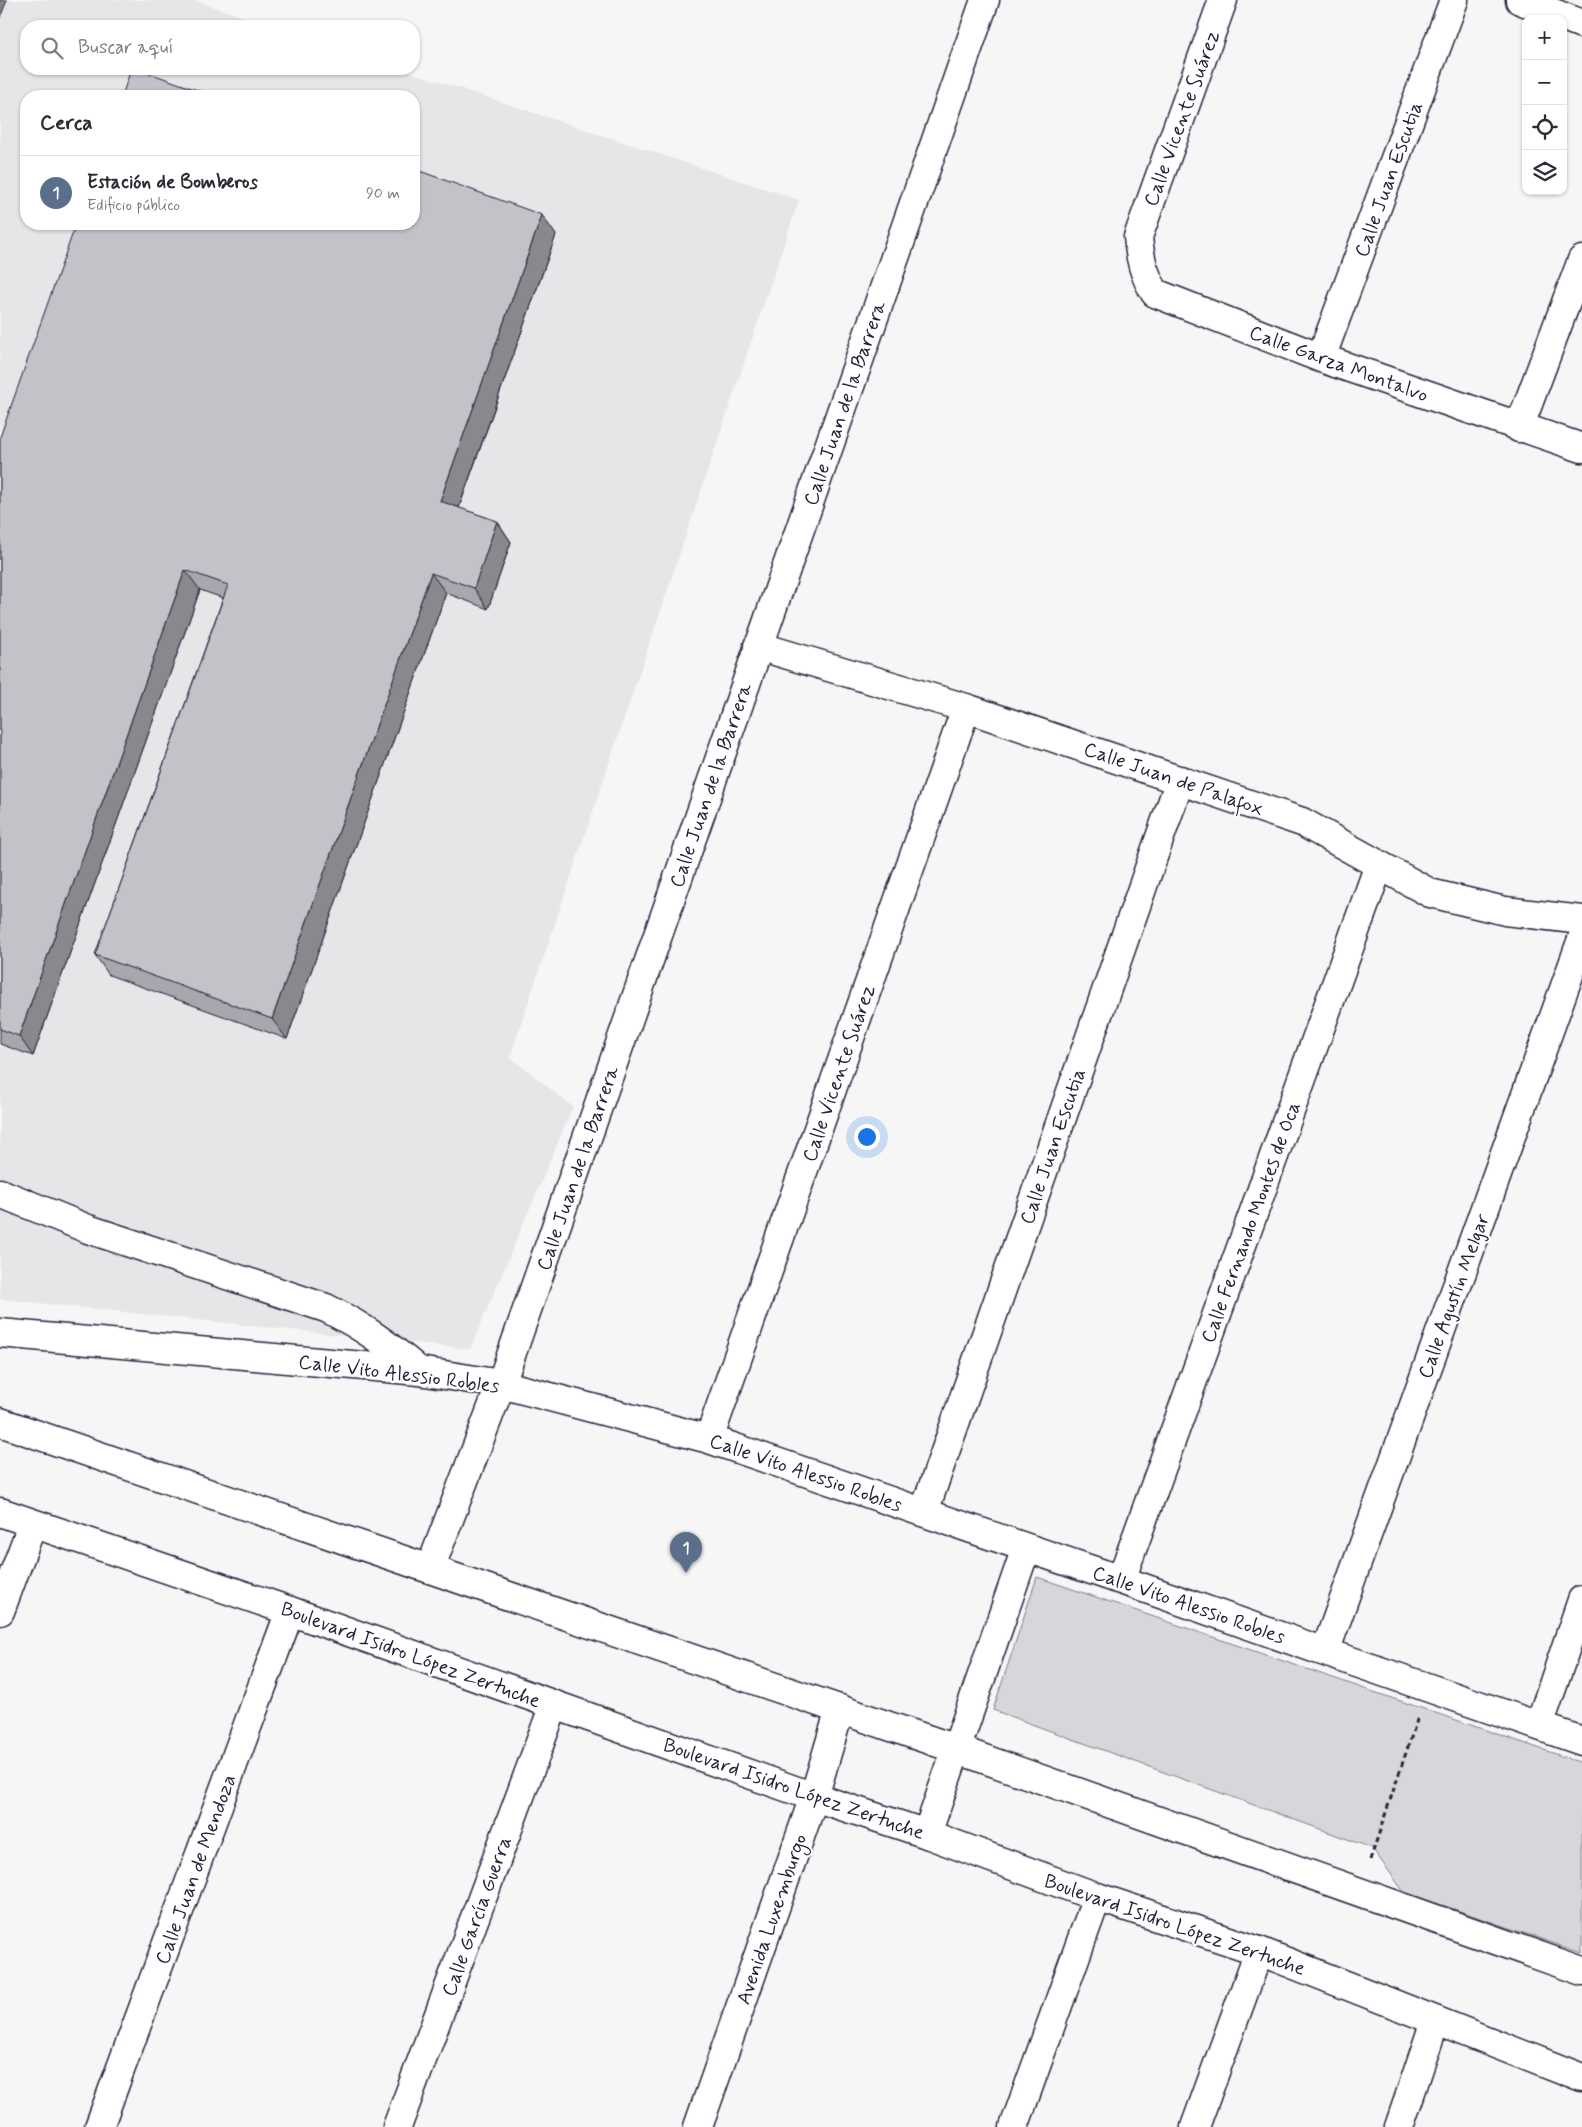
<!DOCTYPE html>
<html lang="es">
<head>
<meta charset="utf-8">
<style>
	body { margin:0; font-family:Mynerve,sans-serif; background:#f2f2f3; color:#2b2b33 }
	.controls { position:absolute; right:15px; top:15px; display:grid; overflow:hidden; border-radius:10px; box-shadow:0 1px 4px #0004 }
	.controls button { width:45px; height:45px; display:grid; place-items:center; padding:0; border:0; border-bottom:1px solid #e1e1e2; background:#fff; color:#2b2b33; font:25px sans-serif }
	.you { position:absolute; left:866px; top:1136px; width:18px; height:18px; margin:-12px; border:4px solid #fff; border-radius:50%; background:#1a73e8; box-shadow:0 0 0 8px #1a73e833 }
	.badge { display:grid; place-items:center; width:32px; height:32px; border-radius:50%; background:#2563eb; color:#fff; font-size:16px; font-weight:700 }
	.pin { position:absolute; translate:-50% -41px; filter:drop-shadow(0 1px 2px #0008) }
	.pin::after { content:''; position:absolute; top:26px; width:18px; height:15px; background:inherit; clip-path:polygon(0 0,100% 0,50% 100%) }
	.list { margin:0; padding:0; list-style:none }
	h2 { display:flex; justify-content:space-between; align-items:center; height:65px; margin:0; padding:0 20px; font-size:21px }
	h2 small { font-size:16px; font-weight:400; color:#7c7c81 }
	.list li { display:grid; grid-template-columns:32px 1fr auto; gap:15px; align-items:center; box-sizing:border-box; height:75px; padding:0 20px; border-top:1px solid #e1e1e2 }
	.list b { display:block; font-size:19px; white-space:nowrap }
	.list p { margin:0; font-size:16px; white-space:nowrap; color:#7c7c81 }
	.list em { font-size:16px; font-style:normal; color:#7c7c81 }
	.icon { flex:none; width:28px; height:28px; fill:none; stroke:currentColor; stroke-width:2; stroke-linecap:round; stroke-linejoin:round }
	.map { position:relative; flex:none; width:1582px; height:2127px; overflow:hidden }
	.search { position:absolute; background:#fff; box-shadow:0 1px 4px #0004; left:20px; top:20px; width:400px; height:55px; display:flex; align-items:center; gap:12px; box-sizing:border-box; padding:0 18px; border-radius:20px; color:#7c7c81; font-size:19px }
	.panel { position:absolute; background:#fff; box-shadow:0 1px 4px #0004; left:20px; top:90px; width:400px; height:140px; border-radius:20px }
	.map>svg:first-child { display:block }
	.built { fill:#e6e6e9; fill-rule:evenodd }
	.green { fill:#d7d7db; stroke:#7c7c8b }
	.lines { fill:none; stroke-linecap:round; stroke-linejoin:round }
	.minor-casing { stroke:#22223b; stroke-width:31 }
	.major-casing { stroke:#22223b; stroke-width:31 }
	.path { stroke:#22223b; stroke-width:3; stroke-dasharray:5 4; stroke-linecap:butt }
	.minor { stroke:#fff; stroke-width:28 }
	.major { stroke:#fff; stroke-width:28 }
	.wall { fill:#a7a7ad; stroke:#22223b }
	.shaded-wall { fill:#88888d; stroke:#22223b }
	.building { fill:#c2c2c9; stroke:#22223b }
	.labels { text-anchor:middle; stroke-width:4.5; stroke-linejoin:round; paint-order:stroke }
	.street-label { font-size:20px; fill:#22223b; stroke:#fff }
</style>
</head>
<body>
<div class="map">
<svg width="1582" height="2127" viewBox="0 0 1582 2127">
	<rect width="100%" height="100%" fill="#f6f6f7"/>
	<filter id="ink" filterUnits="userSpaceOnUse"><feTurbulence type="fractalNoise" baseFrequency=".02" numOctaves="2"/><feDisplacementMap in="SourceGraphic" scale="10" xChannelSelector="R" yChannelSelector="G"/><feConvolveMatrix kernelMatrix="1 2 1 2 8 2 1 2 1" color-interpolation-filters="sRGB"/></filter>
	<g filter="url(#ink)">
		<path class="built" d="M0 0H193L272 26H26V69H401L799 200 510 1057 573 1107 470 1349 0 1299ZM26 96H414V224H26Z"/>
		<path class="green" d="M1037 1577 1582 1763V1953L1404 1892 1372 1848 993 1710Z"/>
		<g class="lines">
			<g class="minor-casing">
				<path id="minor" d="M1223 0 1138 237C1140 259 1144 275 1155 293L1321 358 1582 448
					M1520 0 1582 24
					M1321 358 1454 0
					M1519 428 1582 260
					M758 646 966 708 1302 822 1430 893 1505 911 1582 920
					M0 1193 88 1229 326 1308C364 1327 387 1344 419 1371
					M0 1333 419 1371 501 1384 709 1439 1121 1580 1325 1652 1582 1741
					M709 1439 966 708
					M924 1512 1180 780
					M430 1569 501 1384 985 0
					M1121 1580 1379 865
					M0 1611 32 1525
					M1325 1652 1582 939
					M1539 1726 1582 1600
					M927 1834 1026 1548
					M99 2127 290 1611
					M397 2127 554 1705
					M698 2127 814 1797 840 1709
					M1014 2127 1097 1897
					M1195 2127 1259 1951
					M1399 2127 1435 2021"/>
			</g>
			<g class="major-casing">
				<path id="major" d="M0 1422 956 1749 1582 1971
					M0 1512 290 1611 814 1797 927 1834 1097 1897 1259 1951 1582 2078"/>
			</g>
			<path class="path" d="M1370 1860 1418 1717"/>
			<use href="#minor" class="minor"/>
			<use href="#major" class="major"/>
		</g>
		<path class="wall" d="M556 235 459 508 497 521 511 542 488 609 446 593 287 1039 109 975 95 955 223 598 200 590 33 1056 0 1044V437Z"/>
		<path class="shaded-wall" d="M0 0H7L0 18Z
			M542 215 556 235 454 521 440 501Z
			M497 521 511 542 488 609 474 588Z
			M185 570 200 590 33 1056 19 1036Z
			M431 573 446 593 287 1039 272 1019Z"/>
		<path class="building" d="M131 69H138L214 96H122Z
			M414 169 542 215 440 501 497 521 474 588 431 573 272 1019 95 955 228 585 185 570 19 1036 0 1029V437L76 224H414Z"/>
	</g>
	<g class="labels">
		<g class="street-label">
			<text transform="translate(1181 118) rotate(-70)" y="7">Calle Vicente Suárez</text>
			<text transform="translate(1388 179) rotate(-70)" y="7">Calle Juan Escutia</text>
			<text transform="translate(1339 363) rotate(20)" y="7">Calle Garza Montalvo</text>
			<text transform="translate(844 403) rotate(-71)" y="7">Calle Juan de la Barrera</text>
			<text transform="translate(1174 778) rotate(19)" y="7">Calle Juan de Palafox</text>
			<text transform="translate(710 785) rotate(-71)" y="7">Calle Juan de la Barrera</text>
			<text transform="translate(838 1073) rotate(-71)" y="7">Calle Vicente Suárez</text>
			<text transform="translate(1052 1146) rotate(-71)" y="7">Calle Juan Escutia</text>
			<text transform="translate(577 1168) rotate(-71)" y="7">Calle Juan de la Barrera</text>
			<text transform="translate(1250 1222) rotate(-70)" y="7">Calle Fernando Montes de Oca</text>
			<text transform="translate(1453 1296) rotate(-70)" y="7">Calle Agustín Melgar</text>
			<text transform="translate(399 1373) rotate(7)" y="7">Calle Vito Alessio Robles</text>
			<text transform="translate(806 1472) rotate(19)" y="7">Calle Vito Alessio Robles</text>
			<text transform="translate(1189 1604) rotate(19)" y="7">Calle Vito Alessio Robles</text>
			<text transform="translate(411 1654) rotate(20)" y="7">Boulevard Isidro López Zertuche</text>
			<text transform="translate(794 1788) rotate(19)" y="7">Boulevard Isidro López Zertuche</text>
			<text transform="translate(195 1869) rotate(-70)" y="7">Calle Juan de Mendoza</text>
			<text transform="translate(476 1916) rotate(-70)" y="7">Calle García Guerra</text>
			<text transform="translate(771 1919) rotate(-71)" y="7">Avenida Luxemburgo</text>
			<text transform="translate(1175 1924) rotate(19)" y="7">Boulevard Isidro López Zertuche</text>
		</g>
	</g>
</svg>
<div class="controls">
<button>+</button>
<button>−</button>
<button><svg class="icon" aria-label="locate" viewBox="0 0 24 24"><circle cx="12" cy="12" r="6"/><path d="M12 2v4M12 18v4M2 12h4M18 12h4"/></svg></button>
<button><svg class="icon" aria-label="layers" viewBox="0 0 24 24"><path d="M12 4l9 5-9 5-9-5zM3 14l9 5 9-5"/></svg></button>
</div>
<div class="you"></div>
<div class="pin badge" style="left:686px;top:1573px;background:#5c6f8a">1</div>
<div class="search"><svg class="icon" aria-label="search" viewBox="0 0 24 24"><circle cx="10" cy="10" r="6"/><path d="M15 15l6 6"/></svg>Buscar aquí</div>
<section class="panel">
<h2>Cerca<small></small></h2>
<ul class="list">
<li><span class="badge" style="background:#5c6f8a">1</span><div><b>Estación de Bomberos</b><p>Edificio público</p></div><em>90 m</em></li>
</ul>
</section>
</div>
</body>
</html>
